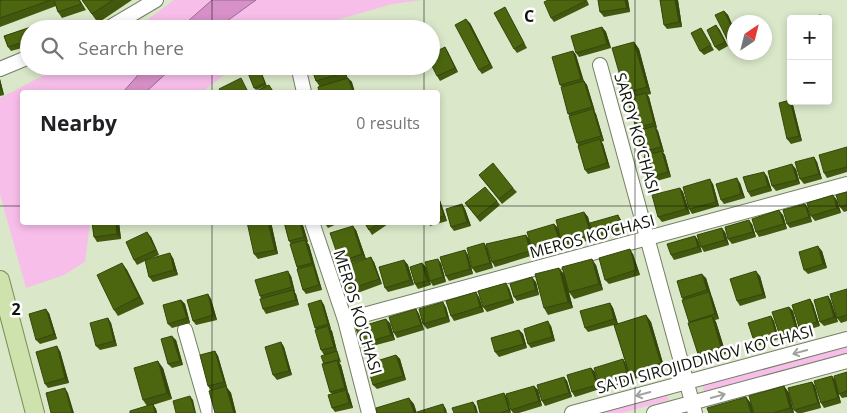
<!DOCTYPE html>
<html lang="en">
<head>
<meta charset="utf-8">
<style>
	body { margin:0; font-family:"Open Sans",sans-serif; background:#f2f2f2; color:#202124 }
	.controls { position:absolute; right:15px; top:15px; display:grid; overflow:hidden; border-radius:5px; box-shadow:0 2px 8px #0003 }
	.controls button { width:45px; height:45px; display:grid; place-items:center; padding:0; border:0; border-bottom:1px solid #e0e0e0; background:#fff; color:#202124; font:25px sans-serif }
	.compass { position:absolute; left:727px; top:15px; width:45px; height:45px; border-radius:50%; background:#fff; box-shadow:0 2px 8px #0003; rotate:35deg }
	.list { margin:0; padding:0; list-style:none }
	h2 { display:flex; justify-content:space-between; align-items:center; height:65px; margin:0; padding:0 20px; font-size:21px }
	h2 small { font-size:16px; font-weight:400; color:#757577 }
	.icon { flex:none; width:28px; height:28px; fill:none; stroke:currentColor; stroke-width:2; stroke-linecap:round; stroke-linejoin:round }
	.map { position:relative; flex:none; width:847px; height:413px; overflow:hidden }
	.search { position:absolute; background:#fff; box-shadow:0 2px 8px #0003; left:20px; top:20px; width:420px; height:55px; display:flex; align-items:center; gap:12px; box-sizing:border-box; padding:0 18px; border-radius:28px; color:#757577; font-size:19px }
	.panel { position:absolute; background:#fff; box-shadow:0 2px 8px #0003; left:20px; top:90px; width:420px; height:135px; border-radius:5px }
	.map>svg:first-child { display:block }
	.green { fill:#f7beea }
	.water { fill:#d790c8; stroke:#9b6b8f }
	.lines { fill:none; stroke-linecap:round; stroke-linejoin:round }
	.minor-casing { stroke:#747f64; stroke-width:16 }
	.major-casing { stroke:#778e52; stroke-width:20 }
	.minor { stroke:#fff; stroke-width:14 }
	.major { stroke:#cee2ae; stroke-width:18 }
	.wall { fill:#41580e }
	.shaded-wall { fill:#35470b }
	.building { fill:#4c6610; stroke:#35470b }
	.oneway { stroke:#9fa19d }
	.grid { fill:none; stroke:#10140a; stroke-width:1; stroke-opacity:0.55 }
	.labels { text-anchor:middle; stroke-width:5; stroke-linejoin:round; paint-order:stroke }
	.street-label { font-size:16px; fill:#10140a; stroke:#fff }
	.grid-label { font-size:16px; text-anchor:middle; font-weight:bold; fill:#10140a; stroke:#fff; stroke-width:5; stroke-linejoin:round; paint-order:stroke }
</style>
</head>
<body>
<div class="map">
<svg width="847" height="413" viewBox="0 0 847 413">
	<rect width="100%" height="100%" fill="#dae7c9"/>
	<path class="green" d="M174 0H422L392 4 306 29H135Z
		M68 66H236L202 92H22V222L90 223 85 262 64 275 26 288 0 194V98L50 72Z
		M847 345V353L704 392 702 384Z
		M667 395 669 400 622 413H601Z"/>
	<path class="water" d="M212 0H256L216 29H179Z
		M146 66H174L146 92H123Z"/>
	<g class="lines">
		<g class="minor-casing">
			<path id="minor" d="M107 29 156 0
				M600 65 695 413
				M298 66 304 92
				M0 69 29 57
				M312 222 345 320 369 413
				M345 320 847 184
				M185 330 209 413
				M572 413 847 339
				M654 413 847 361"/>
		</g>
		<g class="major-casing">
			<path id="major" d="M0 280 35 413"/>
		</g>
		<use href="#minor" class="minor"/>
		<use href="#major" class="major"/>
	</g>
	<path class="wall" d="M0 0H80L86 10 62 18 58 12 56 6 0 27Z
		M82 0H132L98 23Z
		M587 0 589 5 554 22 551 18Z
		M598 0H628L630 12 604 17 600 12Z
		M660 0H678L682 27 667 29 664 25Z
		M505 7 527 48 517 53 514 49Z
		M724 11 728 15 734 29V52L731 47Z
		M49 21 53 29H29V46L11 51 8 47 4 36Z
		M470 23 493 68 482 74 479 70Z
		M716 25 728 46 719 51 715 47Z
		M602 27 606 32 611 48 579 57 576 53Z
		M701 28 714 50 704 55 700 51Z
		M634 42 639 49 651 94 647 95 649 97 657 128H656L658 131 664 152H663L665 155 671 177 653 182 650 177 645 155 642 152 638 131 636 128 628 97 625 93Z
		M445 47 448 52 458 72 440 81 437 76Z
		M573 51 576 55 584 81 587 85 595 112 596 114 604 141 601 142 603 144 610 168 588 174 585 170 570 116 568 114 562 87 560 85Z
		M311 66H344L347 78 352 82 320 87 316 81Z
		M261 71 267 86 272 89 274 92H254L266 86 256 90 254 88Z
		M0 79 4 95 0 96Z
		M790 100 793 105 802 141 791 144 787 139Z
		M847 147V172L827 178 824 173Z
		M814 157 817 162 822 179 804 184 800 179Z
		M796 169 800 184 776 191 772 186Z
		M479 175 513 188 517 192 502 204Z
		M767 176 772 191 751 197 748 192Z
		M740 183 745 198 724 204 721 200Z
		M713 184 719 206 692 214 689 209Z
		M680 188 683 192 690 214 662 222 658 217Z
		M847 192V211L844 212 840 207Z
		M438 195 447 221 430 226 428 222H438Z
		M837 200 841 213 815 221 811 216Z
		M497 201 500 205 480 222 465 203Z
		M462 204 465 209 471 226 454 231 451 227Z
		M805 204 808 208 812 222 790 228 787 224Z
		M584 212 588 217 594 239 566 247 562 243Z
		M618 215 621 220 624 230 596 238 593 233Z
		M783 215 787 229 759 237 756 232Z
		M92 222H119L121 239 97 242 94 237Z
		M271 222 278 254 258 259 254 254Z
		M284 222H302L308 242H307L309 245 322 290 306 294 303 290 291 244 289 241Z
		M324 222H341L328 228Z
		M364 222H391L372 235Z
		M554 224 558 228 563 248 536 255 533 251Z
		M752 224 756 237 732 244 728 239Z
		M356 230 366 259 374 262 382 284 352 295 348 290 365 259 343 266 340 262Z
		M725 232 729 245 704 252 701 247Z
		M526 235 529 239 534 255 495 267 492 262Z
		M695 236 698 240 702 252 674 260 671 255Z
		M151 237 159 255 149 259 173 258 178 275 153 282 149 277 145 261 137 265 134 260Z
		M484 243 487 248 493 268 476 273 472 268Z
		M465 250 468 255 473 274 449 281 446 276Z
		M822 251 827 268 808 274 804 270Z
		M633 254 640 275 609 284 605 280Z
		M404 260 408 265 414 285 388 292 385 288Z
		M122 263 127 270 144 304 118 316 114 310Z
		M422 263 426 267 431 285 418 289 415 284Z
		M441 263 446 282 433 286 430 281Z
		M596 265 603 290 574 299 569 292 565 277 573 308 548 315 544 308 564 274Z
		M291 276 295 292H294L296 294 299 305 266 314 263 309 261 298 260 296Z
		M760 276 766 298 740 306 737 301Z
		M706 278 719 319 715 320 716 322 726 354 702 361 698 354 684 300 682 298Z
		M536 282 539 295 517 301 514 297Z
		M509 288 514 303 487 312 483 307Z
		M847 289V321L841 323 837 318Z
		M208 294 211 299 217 320 196 325 193 321Z
		M828 296 831 301 838 322 824 326 820 322Z
		M479 297 484 312 454 321 451 316Z
		M810 299 813 304 820 326 802 332 799 327Z
		M181 300 185 304 190 323 172 328 168 324Z
		M321 300 324 305 331 329H330L332 331 337 351 338 353 341 362 339 363 341 365 348 392 349 394 353 408 335 412 332 408V394L330 392 324 364V355L321 350 317 330 315 328Z
		M610 303 613 308 618 324 646 315 651 322 665 370 634 379 629 373 614 325 588 332 585 328Z
		M446 307 450 322 427 329 423 324Z
		M789 307 793 311 799 333 782 338 779 333Z
		M416 309 419 314 424 330 397 338 394 333Z
		M49 313 57 339 40 344 36 340Z
		M771 316 774 321 779 339 757 346 754 341Z
		M108 318 111 323 117 346 100 350 96 346Z
		M390 323 395 340 365 348 361 344Z
		M551 326 555 341 531 348 528 344Z
		M519 330 523 334 527 348 499 357 495 352Z
		M176 340 183 365 172 368 168 364Z
		M281 342 284 347 292 375 277 380 273 375Z
		M60 351 69 383 48 388 45 384Z
		M215 351 218 356 227 387H226L231 393 236 413H215L211 390 208 386Z
		M396 355 400 359 406 380 377 389 373 385Z
		M623 359 626 364 631 381 603 389 600 385Z
		M163 368 172 399 153 405 156 409 157 413H130L147 406 143 400Z
		M591 368 595 372 600 389 575 397 572 392Z
		M847 372V397L842 398 839 394Z
		M832 376 835 380 841 403 824 408 821 403Z
		M564 377 567 381 572 397 545 406 542 401Z
		M812 382 815 386 821 408 802 413H797L794 410Z
		M534 386 538 390 542 406 519 413H513L511 410Z
		M784 386 789 393 794 413H754Z
		M504 393 507 398 511 413H480Z"/>
	<path class="shaded-wall" d="M625 0H628L630 12 627 8Z
		M675 0H678L682 27 679 22Z
		M724 11 728 15 734 29V31Z
		M466 19 470 23 493 68 490 64Z
		M716 25 720 30 728 46 725 42Z
		M602 27 606 32 611 48 607 44Z
		M634 42 639 49 651 94 647 87Z
		M445 47 448 52 458 72 455 68Z
		M573 51 576 55 584 83 581 79Z
		M341 66H344L348 79 343 73Z
		M348 78 352 82 355 92H353Z
		M0 79 4 95 1 90 0 87Z
		M584 81 587 85 595 111 592 107Z
		M646 93 649 97 657 128 654 123Z
		M790 100 793 105 802 141 799 136Z
		M593 109 596 114 604 141 601 136Z
		M655 126 658 131 664 152 661 147Z
		M600 139 603 144 610 168 607 163Z
		M662 151 665 155 671 177 668 172Z
		M814 157 817 162 822 179 819 174Z
		M792 164 796 169 800 184 797 180Z
		M764 172 767 176 772 191 768 186Z
		M737 178 740 183 745 198 741 194Z
		M710 179 713 184 719 206 716 202Z
		M680 188 683 192 690 214 686 209Z
		M438 195 439 197 447 221 444 216 438 198Z
		M833 195 837 200 841 213 837 208Z
		M462 204 465 209 471 226 467 222Z
		M805 204 808 208 812 222 809 217Z
		M779 210 783 215 787 229 784 224Z
		M584 212 588 217 594 239 591 235Z
		M618 215 621 220 624 230 621 225Z
		M749 220 752 224 756 237 753 232Z
		M116 222H119L121 239 117 234Z
		M268 222H271L278 254 275 250Z
		M300 222H302L308 242 304 237Z
		M554 224 558 228 563 248 560 243Z
		M353 226 356 230 366 259 362 254Z
		M722 228 725 232 729 245 725 240Z
		M147 232 151 237 159 255 156 250Z
		M526 235 529 239 534 255 530 251Z
		M695 236 698 240 702 252 698 247Z
		M305 240 309 245 315 268 312 263Z
		M484 243 487 248 493 268 490 263Z
		M818 246 822 251 827 268 823 264Z
		M630 249 633 254 640 275 636 270Z
		M465 250 468 255 473 274 470 269Z
		M170 253 173 258 178 275 174 270Z
		M371 257 374 262 382 284 379 279Z
		M438 259 441 263 446 282 443 277Z
		M592 259 596 265 603 290 599 284Z
		M404 260 408 265 414 285 410 280Z
		M122 263 127 270 144 304 139 297Z
		M422 263 426 267 431 285 427 281Z
		M313 265 316 270 322 290 319 285Z
		M559 268 564 274 573 308 568 302Z
		M288 271 291 276 295 292 292 287Z
		M756 271 760 276 766 298 763 294Z
		M702 274 706 278 711 295 707 290Z
		M532 277 536 282 539 295 536 290Z
		M506 283 509 288 514 303 511 299Z
		M293 290 296 294 299 305 296 300Z
		M476 292 479 297 484 312 480 307Z
		M709 292 712 297 719 319 715 314Z
		M208 294 211 299 217 320 213 315Z
		M828 296 831 301 838 322 834 317Z
		M810 299 813 304 820 326 817 322Z
		M181 300 185 304 190 323 187 318Z
		M321 300 324 305 331 329 328 324Z
		M443 302 446 307 450 322 447 317Z
		M610 303 613 308 618 324 614 319Z
		M789 307 793 311 799 333 796 328Z
		M46 309 49 313 57 339 54 334Z
		M416 309 419 314 424 330 421 325Z
		M646 315 651 322 665 370 661 363Z
		M712 316 716 322 726 354 721 347Z
		M771 316 774 321 779 339 776 334Z
		M108 318 111 323 117 346 114 341Z
		M386 319 390 323 395 340 391 335Z
		M548 321 551 326 555 341 552 337Z
		M328 326 332 331 337 351 334 347Z
		M519 330 523 334 527 348 524 344Z
		M172 336 176 340 183 365 180 361Z
		M281 342 284 347 292 375 289 371Z
		M57 346 60 351 69 383 65 378Z
		M215 351 218 356 227 387 224 382Z
		M396 355 400 359 406 380 403 376Z
		M623 359 626 364 631 381 628 376Z
		M337 360 341 365 348 392 345 388Z
		M158 361 163 368 172 399 167 393Z
		M591 368 595 372 600 389 597 385Z
		M832 376 835 380 841 403 838 398Z
		M564 377 567 381 572 397 569 393Z
		M812 382 815 386 821 408 818 403Z
		M226 386 231 393 236 413H234Z
		M534 386 538 390 542 406 539 401Z
		M784 386 789 393 794 413 790 408Z
		M65 388 68 393 74 413H72Z
		M346 390 349 394 353 408 349 403Z
		M504 393 507 398 511 413 509 410Z
		M190 396 193 400 196 413H195Z
		M746 397 751 403 754 413H751Z
		M409 398 414 404 417 413H414Z
		M473 402 476 406 478 413H476Z
		M153 404 156 409 157 413H155Z
		M443 404 446 409 447 413H445Z"/>
	<path class="building" d="M3 0H51L0 18V1Z
		M54 0H79L81 4 58 12Z
		M82 0H113L92 14Z
		M548 0H586V1L551 18 544 2Z
		M598 0H625L627 8 600 12Z
		M660 0H675L679 22 664 25Z
		M505 7 524 43 514 49 494 13Z
		M724 11 734 31V46L731 47 715 15Z
		M821 15V19H809V17Z
		M466 19 490 64 479 70 455 25Z
		M49 21 51 29H29V40L8 47 4 36Z
		M372 24 373 29H358Z
		M716 25 725 42 715 47 707 30Z
		M602 27 607 44 576 53 571 36Z
		M701 28 711 45 700 51 691 33Z
		M634 42 647 87 625 93 612 48Z
		M445 47 455 68 437 76 431 64V54Z
		M573 51 581 79 560 85 552 57Z
		M311 66H341L343 73 316 81Z
		M259 68 265 83 254 88 248 73Z
		M241 78 248 92H221L219 89Z
		M348 78 353 92H319L318 87Z
		M584 81 592 107 568 114 561 87Z
		M269 85 273 92H254Z
		M646 93 654 123 636 128 627 98Z
		M790 100 799 136 787 139 779 103Z
		M593 109 601 136 577 143 569 116Z
		M655 126 661 147 642 152 637 131Z
		M600 139 607 163 585 170 578 146Z
		M847 147V167L824 173 819 155Z
		M662 151 668 172 650 177 644 156Z
		M814 157 819 174 800 179 795 162Z
		M493 163 513 188 499 199 479 175Z
		M792 164 797 180 772 186 768 171Z
		M764 172 768 186 748 192 743 177Z
		M737 178 741 194 721 200 716 184Z
		M710 179 716 202 689 209 683 187Z
		M485 187 497 201 477 217 465 203Z
		M680 188 686 209 658 217 652 195Z
		M847 192V205L840 207 836 195Z
		M833 195 837 208 811 216 807 203Z
		M438 198 444 216 438 218Z
		M462 204 467 222 451 227 446 209Z
		M805 204 809 217 787 224 783 210Z
		M779 210 784 224 756 232 752 219Z
		M584 212 591 235 562 243 556 220Z
		M618 215 621 225 593 233 590 223Z
		M749 220 753 232 728 239 725 227Z
		M92 222H116L117 234 94 237Z
		M247 222H268L275 250 254 254Z
		M284 222H300L304 237 289 241Z
		M364 222H381L369 230Z
		M554 224 560 243 533 251 527 232Z
		M353 226 362 254 340 262 330 233Z
		M722 228 725 240 701 247 697 235Z
		M147 232 156 250 134 260 126 242Z
		M526 235 530 251 492 262 486 244Z
		M695 236 698 247 671 255 667 244Z
		M305 240 312 263 297 267 290 244Z
		M484 243 490 263 472 268 467 248Z
		M818 246 823 264 804 270 799 252Z
		M630 249 636 270 605 280 599 258Z
		M465 250 470 269 446 276 440 257Z
		M170 253 174 270 149 277 145 260Z
		M371 257 379 279 348 290 340 268Z
		M438 259 443 277 430 281 425 262Z
		M592 259 599 284 569 292 562 267Z
		M404 260 410 280 385 288 379 267Z
		M122 263 139 297 114 310 97 275Z
		M422 263 427 281 415 284 410 267Z
		M313 265 319 285 303 290 297 269Z
		M559 268 568 302 544 308 535 274Z
		M288 271 292 287 260 296 255 280Z
		M756 271 763 294 737 301 730 279Z
		M702 274 707 290 682 298 677 281Z
		M532 277 536 290 514 297 510 284Z
		M506 283 511 299 483 307 478 291Z
		M847 289V315L837 318 830 294Z
		M293 290 296 300 263 309 260 299Z
		M476 292 480 307 451 316 446 301Z
		M709 292 715 314 689 322 682 300Z
		M208 294 213 315 193 321 187 300Z
		M828 296 834 317 820 322 814 300Z
		M810 299 817 322 799 327 792 305Z
		M181 300 187 318 168 324 163 305Z
		M321 300 328 324 315 328 308 304Z
		M443 302 447 317 423 324 419 309Z
		M610 303 614 319 585 328 580 311Z
		M789 307 796 328 779 333 772 312Z
		M46 309 54 334 36 340 29 314Z
		M416 309 421 325 394 333 389 317Z
		M646 315 661 363 629 373 614 325Z
		M712 316 721 347 698 354 688 323Z
		M771 316 776 334 754 341 748 323Z
		M108 318 114 341 96 346 90 323Z
		M386 319 391 335 361 344 356 328Z
		M548 321 552 337 528 344 524 329Z
		M328 326 334 347 321 350 315 330Z
		M519 330 524 344 495 352 491 338Z
		M172 336 180 361 168 364 161 339Z
		M281 342 289 371 273 375 265 347Z
		M57 346 65 378 45 384 36 352Z
		M215 351 224 382 208 386 200 355Z
		M337 351 339 360 324 364 321 356Z
		M396 355 403 376 373 385 367 364Z
		M623 359 628 376 600 385 594 368Z
		M337 360 345 388 330 392 322 364Z
		M158 361 167 393 143 400 134 368Z
		M591 368 597 385 572 392 567 375Z
		M847 372V391L839 394 834 376Z
		M832 376 838 398 821 403 814 381Z
		M564 377 569 393 542 401 537 385Z
		M812 382 818 403 794 410 788 388Z
		M226 386 234 413H215L209 391Z
		M534 386 539 401 511 410 506 394Z
		M784 386 790 408 773 413H754L749 396Z
		M65 388 72 413H51L46 393Z
		M346 390 349 403 332 408 328 395Z
		M504 393 509 410 500 413H480L477 401Z
		M190 396 195 413H176L173 401Z
		M746 397 751 413H709L707 408Z
		M409 398 414 413H377L376 408Z
		M473 402 476 413H454L452 408Z
		M153 404 155 413H130V411Z
		M443 404 445 413H418L417 412Z"/>
	<defs><path id="oneway-shaft" d="M-6 0H5M1.5-3L5.5 0L1.5 3" fill="none" stroke-width="1.6" stroke-linecap="round" stroke-linejoin="round" transform="scale(1.25)"/></defs>
	<g class="oneway">
		<use href="#oneway-shaft" transform="translate(800 352) rotate(165)"/>
		<use href="#oneway-shaft" transform="translate(643 394) rotate(165)"/>
		<use href="#oneway-shaft" transform="translate(718 396) rotate(-15)"/>
	</g>
	<path class="grid" d="M212 0V29M424 0V29M635 0V413M212 66V92M424 66V92M0 206H22M438 206H847M212 222V413M424 222V413"/>
	<g class="labels">
		<g class="street-label">
			<text transform="translate(637 133) rotate(74)" y="6">SAROY KO‘CHASI</text>
			<text transform="translate(592 236) rotate(-15)" y="6">MEROS KO‘CHASI</text>
			<text transform="translate(358 312) rotate(73)" y="6">MEROS KO'CHASI</text>
			<text transform="translate(705 359) rotate(-15)" y="6">SA'DI SIROJIDDINOV KO'CHASI</text>
		</g>
	</g>
	<g class="grid-label">
		<text x="529" y="22">C</text>
		<text x="16" y="315">2</text>
	</g>
</svg>
<div class="controls">
<button>+</button>
<button>−</button>
</div>
<svg class="compass" viewBox="-18 -18 36 36"><path d="M0-13l5 13h-10z" fill="#e53935"/><path d="M0 13l5-13h-10z" fill="#757577"/></svg>
<div class="search"><svg class="icon" aria-label="search" viewBox="0 0 24 24"><circle cx="10" cy="10" r="6"/><path d="M15 15l6 6"/></svg>Search here</div>
<section class="panel">
<h2>Nearby<small>0 results</small></h2>
<ul class="list">
</ul>
</section>
</div>
</body>
</html>
